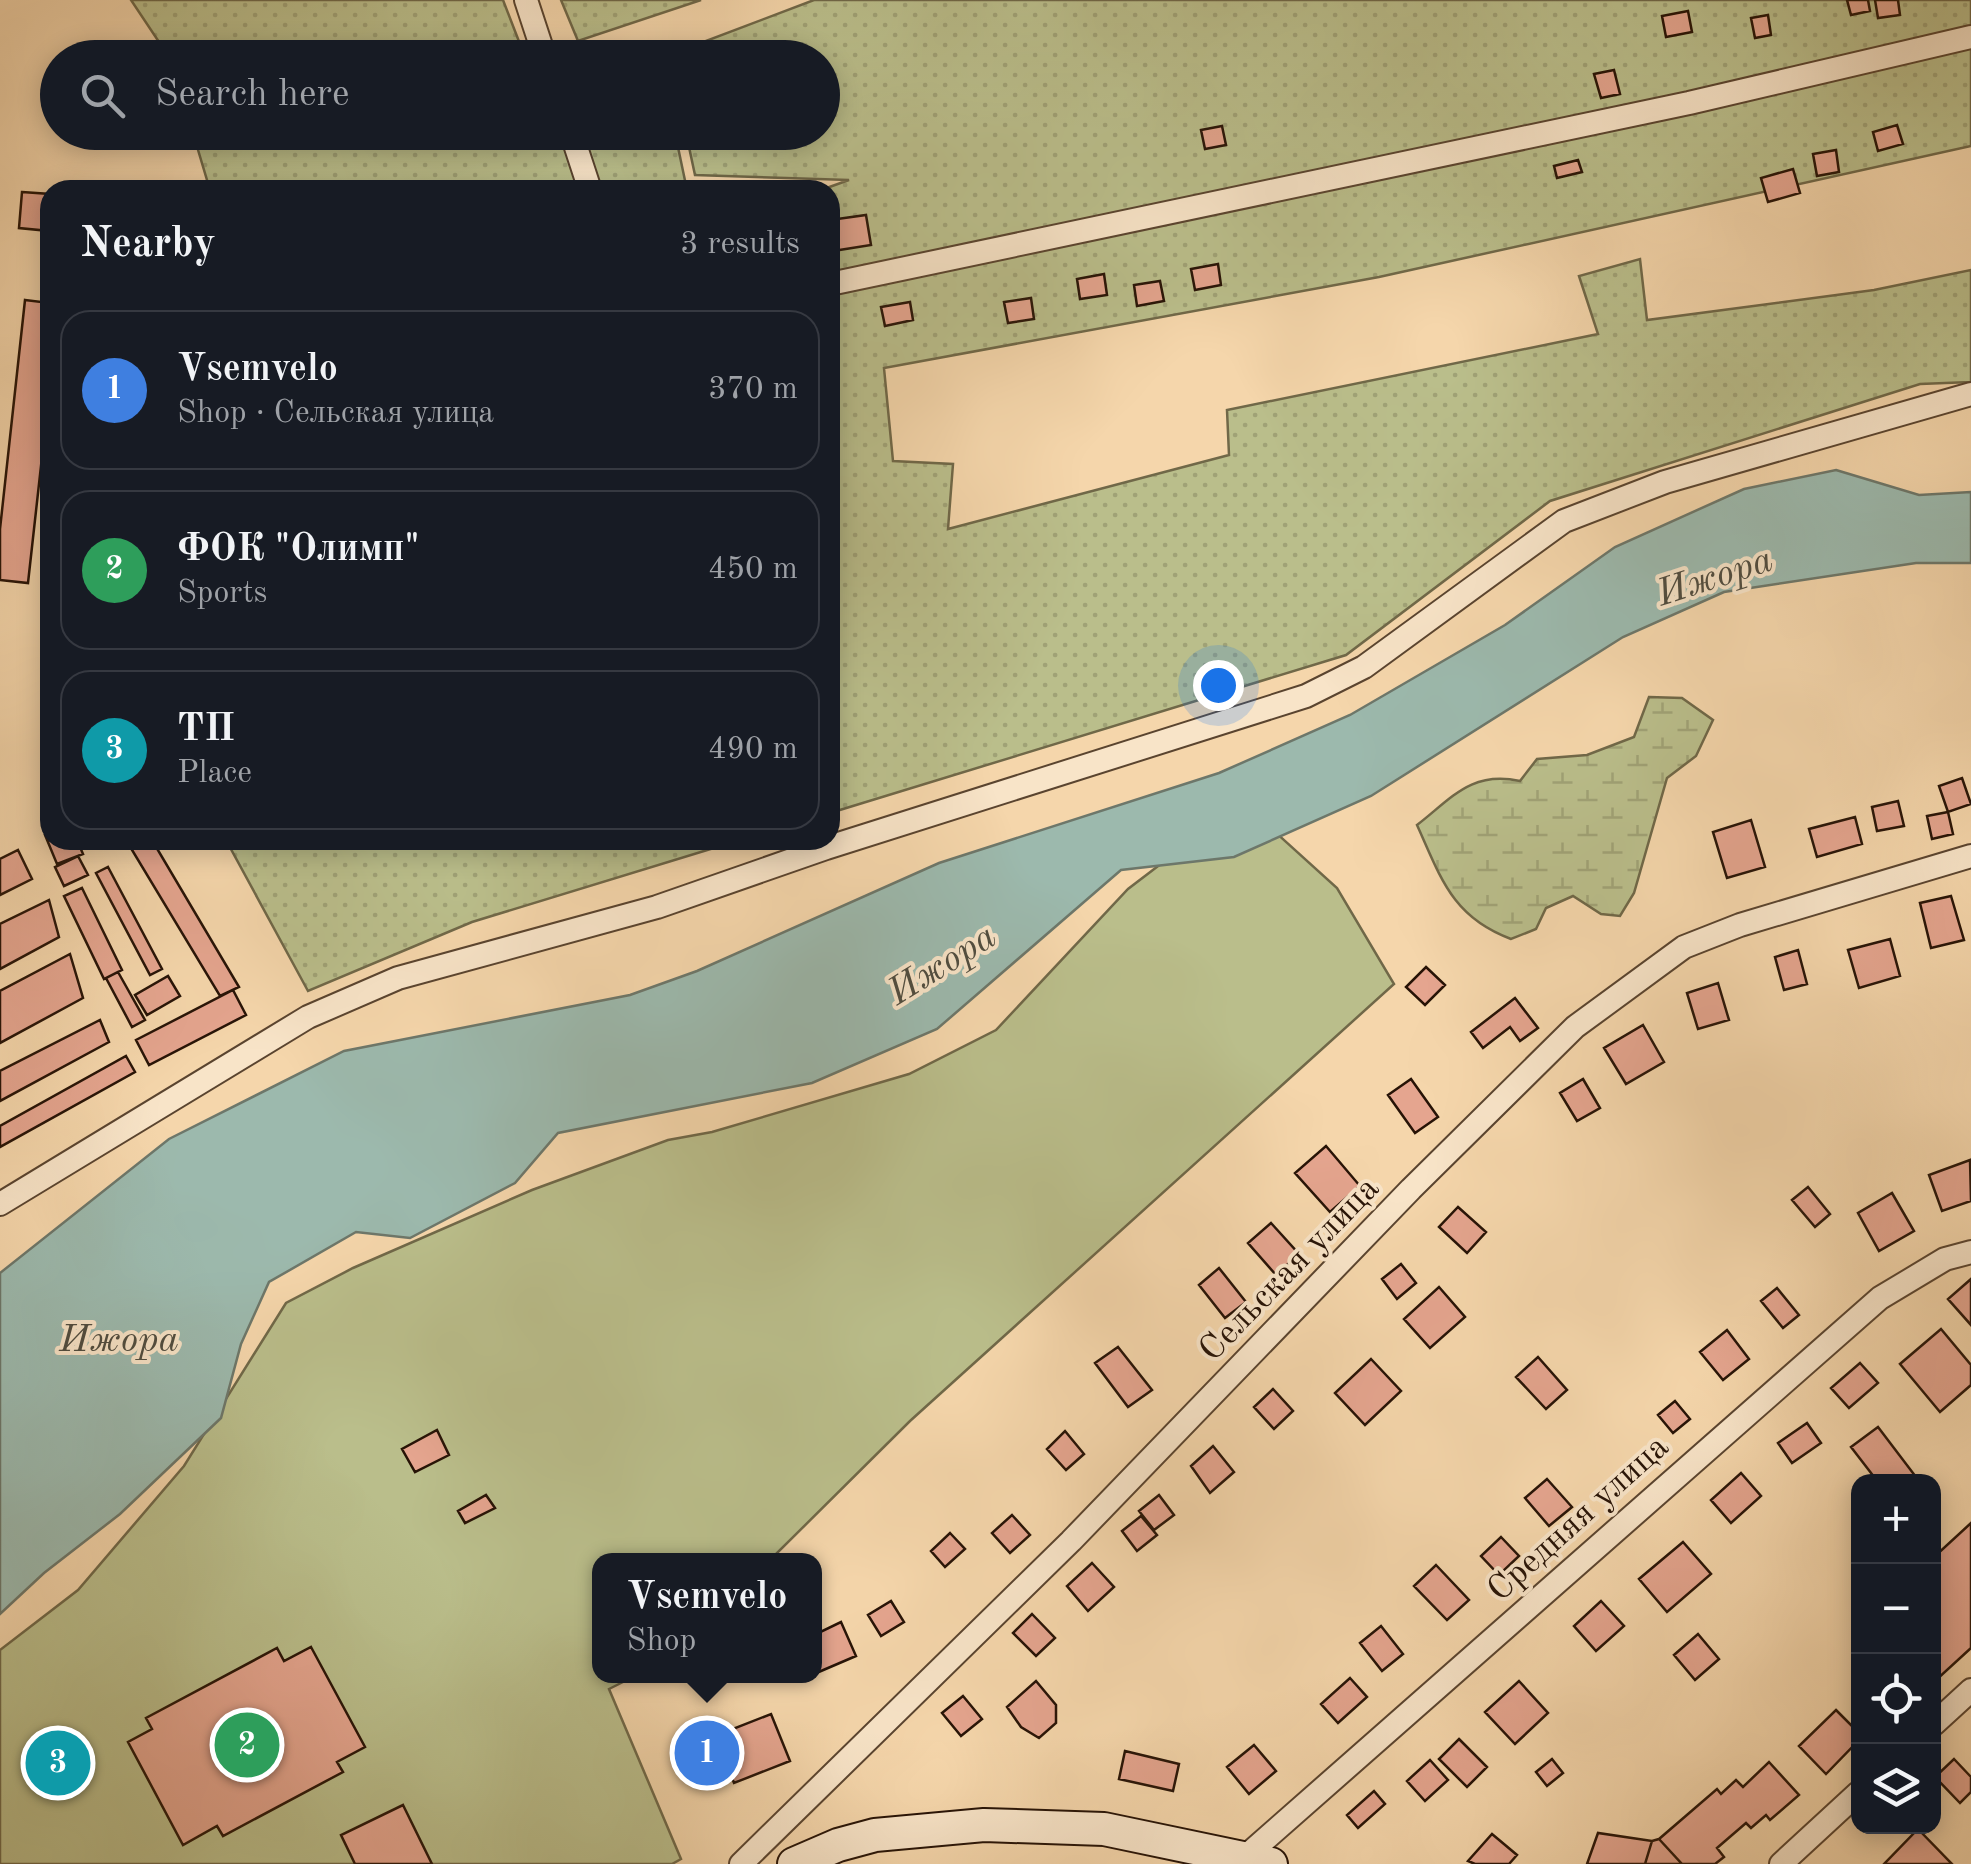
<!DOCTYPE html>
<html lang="en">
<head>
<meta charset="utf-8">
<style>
	body { margin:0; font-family:"Old Standard TT",serif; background:#242831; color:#f1f3f6 }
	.controls { position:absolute; right:30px; bottom:30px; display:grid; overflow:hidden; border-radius:20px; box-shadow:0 5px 25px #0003 }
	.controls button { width:90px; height:90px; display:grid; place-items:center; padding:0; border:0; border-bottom:2px solid #363941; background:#171b24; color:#f1f3f6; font:50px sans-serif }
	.you { position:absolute; left:1218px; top:685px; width:35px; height:35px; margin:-25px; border:8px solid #fff; border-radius:50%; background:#1a73e8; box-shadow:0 0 0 15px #1a73e833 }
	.badge { display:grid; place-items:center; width:65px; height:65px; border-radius:50%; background:#8c9099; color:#fff; font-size:32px; font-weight:700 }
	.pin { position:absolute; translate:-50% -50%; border:5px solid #fff; box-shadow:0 2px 10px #0006 }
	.popup { position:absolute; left:592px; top:1553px; width:230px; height:130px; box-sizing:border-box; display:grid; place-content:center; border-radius:20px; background:#171b24; filter:drop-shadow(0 2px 8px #0005); font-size:32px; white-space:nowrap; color:#9ea1a6 }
	.popup b { font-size:38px; color:#f1f3f6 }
	.popup::after { content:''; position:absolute; left:50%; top:100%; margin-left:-20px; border:20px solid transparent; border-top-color:#171b24 }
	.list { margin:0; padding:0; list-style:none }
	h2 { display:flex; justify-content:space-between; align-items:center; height:130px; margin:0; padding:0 40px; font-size:42px }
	h2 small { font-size:32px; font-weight:400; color:#9ea1a6 }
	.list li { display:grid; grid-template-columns:65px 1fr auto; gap:30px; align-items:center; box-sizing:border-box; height:160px; margin:0 20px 20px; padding:0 20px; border:2px solid #363941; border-radius:30px }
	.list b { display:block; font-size:38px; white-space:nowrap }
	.list p { margin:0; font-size:32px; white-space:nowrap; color:#9ea1a6 }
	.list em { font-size:32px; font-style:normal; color:#9ea1a6 }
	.icon { flex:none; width:55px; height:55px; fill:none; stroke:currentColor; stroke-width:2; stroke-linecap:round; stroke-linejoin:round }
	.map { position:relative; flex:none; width:1971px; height:1864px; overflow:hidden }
	.search { position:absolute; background:#171b24; box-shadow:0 5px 25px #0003; left:40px; top:40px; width:800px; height:110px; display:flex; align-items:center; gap:25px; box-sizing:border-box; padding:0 35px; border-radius:55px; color:#9ea1a6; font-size:38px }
	.panel { position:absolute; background:#171b24; box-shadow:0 5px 25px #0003; left:40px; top:180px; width:800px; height:670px; border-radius:30px }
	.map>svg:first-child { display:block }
	.grass { fill:url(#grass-dots); stroke:#706848; stroke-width:2.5 }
	.wetland { fill:url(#wetland-marsh); stroke:#706848; stroke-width:2.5 }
	.park { fill:#babe8b; stroke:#706848; stroke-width:2.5 }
	.water { fill:#9cb9ad; stroke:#6d776a; stroke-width:2.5 }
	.building { fill:#e5a58f; stroke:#271306; stroke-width:2.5 }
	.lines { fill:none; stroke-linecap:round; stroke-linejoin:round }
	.minor-casing { stroke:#5a442f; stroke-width:26 }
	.secondary-casing { stroke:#271306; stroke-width:36 }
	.minor { stroke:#f8e4c8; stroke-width:22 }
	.secondary { stroke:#f8e4c8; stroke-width:32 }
	.labels { text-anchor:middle; stroke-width:8; stroke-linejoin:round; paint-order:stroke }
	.street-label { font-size:35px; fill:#271306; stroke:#f8e4c8 }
	.water-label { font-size:38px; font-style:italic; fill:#504d40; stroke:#f8e4c8 }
</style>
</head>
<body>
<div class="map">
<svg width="1971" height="1864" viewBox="0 0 1971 1864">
	<defs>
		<pattern id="grass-dots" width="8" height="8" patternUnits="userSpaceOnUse" patternTransform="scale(2.5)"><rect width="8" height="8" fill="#babe8b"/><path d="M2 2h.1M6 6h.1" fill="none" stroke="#a0a276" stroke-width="1.8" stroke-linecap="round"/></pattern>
		<pattern id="wetland-marsh" width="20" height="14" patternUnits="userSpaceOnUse" patternTransform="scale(2.5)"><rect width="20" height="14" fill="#babe8b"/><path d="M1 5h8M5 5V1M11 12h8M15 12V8" fill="none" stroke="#a0a276"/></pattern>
	</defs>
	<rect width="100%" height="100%" fill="#f5d6ab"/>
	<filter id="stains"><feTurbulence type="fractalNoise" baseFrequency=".002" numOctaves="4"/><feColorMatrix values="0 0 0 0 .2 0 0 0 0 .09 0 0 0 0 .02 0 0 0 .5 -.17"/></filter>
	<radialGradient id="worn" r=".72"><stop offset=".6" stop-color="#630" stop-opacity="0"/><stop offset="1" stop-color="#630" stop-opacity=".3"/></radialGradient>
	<path class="grass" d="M131 0H503L525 57H169Z
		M561 0H701L578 41Z
		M814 0H1971V146L1379 277 884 368 893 461 953 464 948 529 1229 455 1227 410 1598 334 1579 276 1640 259 1647 320 1874 290 1971 270V382L1920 384 1550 501 1346 655 830 813V190H821L849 180 695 175 686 133 822 132V58L669 55Z
		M193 133H675L687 190H210Z
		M226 840H740L472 922 308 991Z"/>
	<path class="wetland" d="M1649 697 1682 698 1713 720 1696 756 1667 778 1634 893 1620 916 1601 914 1573 896 1546 908 1536 929 1511 939C1452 917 1441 878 1417 825 1451 799 1471 770 1520 781L1537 759 1587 755 1634 737Z"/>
	<path class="park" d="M1242 802 1337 888 1394 984 910 1421 770 1560H600V1676H635L609 1689 681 1859 672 1864H0V1650L78 1590 184 1466 286 1303 353 1268 532 1190 668 1140 712 1132 909 1074 996 1030 1128 889Z"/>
	<path class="water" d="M1836 470 1919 495 1971 492V563H1916L1724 592 1623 637 1371 796 1234 857 1121 870 937 1029 812 1083 558 1133 515 1183 410 1238 356 1232 269 1282 241 1344 221 1418 120 1514 44 1573 0 1614V1273L169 1139 344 1051 630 995 697 971 939 863 1219 773 1350 715 1505 625 1615 547 1744 489Z"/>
	<path class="building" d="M1847 0H1868L1870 11 1851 15Z
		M1875 0H1898L1900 15 1878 18Z
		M1688 11 1692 32 1666 37 1662 16Z
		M1768 15 1771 35 1755 38 1751 18Z
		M1614 70 1620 94 1601 98 1594 74Z
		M1897 125 1903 144 1878 151 1873 132Z
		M1222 126 1226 145 1205 149 1201 130Z
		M1836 150 1839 172 1817 176 1813 154Z
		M1578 160 1582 172 1557 178 1554 166Z
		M1793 169 1800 193 1768 202 1761 178Z
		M22 192 50 194V231L19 228Z
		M866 215 871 245 833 251 830 220Z
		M1218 264 1221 285 1195 290 1191 269Z
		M1104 274 1107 295 1080 299 1077 279Z
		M1160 281 1164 301 1137 306 1134 285Z
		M1031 298 1034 319 1008 323 1004 302Z
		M25 300 50 303V385L28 583 0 580V529Z
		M910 302 913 320 885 326 881 307Z
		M1962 778 1971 804 1948 812 1939 786Z
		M1898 801 1904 826 1877 831 1872 807Z
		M1948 812 1953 834 1932 839 1927 816Z
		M1855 817 1862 844 1817 857 1809 829Z
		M1751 820 1765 867 1727 878 1713 832Z
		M50 833V840H77L83 854 57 864 45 835Z
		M126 840H152L239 987 220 996Z
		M18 850 32 879 0 895V859Z
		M78 856 88 875 64 886 55 867Z
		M108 867 162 969 150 975 96 873Z
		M82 888 122 970 104 979 64 896Z
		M1951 896 1964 940 1931 948 1920 903Z
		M49 900 59 937 0 969V924Z
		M1890 939 1900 976 1859 988 1848 950Z
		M1798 950 1807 984 1784 990 1775 957Z
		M70 954 83 998 0 1043V991Z
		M1426 967 1445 985 1425 1005 1406 987Z
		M118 972 145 1020 132 1027 106 978Z
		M168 976 180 996 147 1015 135 995Z
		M1718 983 1729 1020 1698 1029 1687 993Z
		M233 990 246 1015 149 1065 136 1040Z
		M1515 998 1538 1028 1520 1041 1510 1027 1483 1048 1471 1032Z
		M100 1020 109 1042 0 1101V1071Z
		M1643 1025 1664 1062 1626 1084 1604 1048Z
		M126 1056 135 1072 0 1147V1126Z
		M1411 1079 1438 1117 1415 1133 1388 1095Z
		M1583 1079 1600 1108 1577 1121 1560 1093Z
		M1326 1146 1360 1186 1330 1212 1295 1173Z
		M1970 1160 1971 1201 1942 1211 1929 1175Z
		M1808 1187 1830 1214 1815 1227 1792 1200Z
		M1892 1193 1914 1231 1879 1251 1858 1213Z
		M1458 1207 1486 1232 1467 1253 1439 1227Z
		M1271 1223 1299 1254 1276 1275 1248 1243Z
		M1401 1264 1416 1283 1397 1299 1382 1279Z
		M1219 1268 1246 1302 1225 1318 1199 1285Z
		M1971 1279V1325L1948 1299Z
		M1439 1287 1465 1317 1430 1348 1404 1319Z
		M1777 1288 1799 1315 1783 1328 1761 1301Z
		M1941 1329 1971 1365V1385L1940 1412 1900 1364Z
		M1727 1330 1749 1359 1723 1380 1700 1352Z
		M1118 1347 1152 1390 1128 1407 1095 1363Z
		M1538 1357 1567 1390 1546 1409 1516 1377Z
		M1371 1359 1401 1391 1365 1425 1335 1393Z
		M1860 1363 1878 1383 1849 1408 1831 1388Z
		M1273 1389 1293 1411 1274 1429 1254 1407Z
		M1675 1401 1690 1419 1673 1433 1658 1415Z
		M1807 1423 1821 1443 1792 1463 1778 1443Z
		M1878 1427 1916 1477 1910 1482H1878L1851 1447Z
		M437 1430 449 1455 415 1472 402 1449Z
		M1065 1431 1084 1454 1066 1470 1047 1449Z
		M1213 1446 1234 1472 1210 1493 1191 1466Z
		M1741 1473 1761 1496 1731 1523 1711 1500Z
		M1547 1479 1572 1507 1549 1526 1525 1498Z
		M486 1495 495 1508 465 1523 458 1511Z
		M1159 1495 1174 1515 1154 1530 1139 1511Z
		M1012 1515 1030 1535 1010 1553 992 1533Z
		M1141 1516 1157 1535 1137 1551 1122 1531Z
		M1971 1523V1648L1934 1682V1557Z
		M950 1533 965 1549 945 1567 931 1551Z
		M1501 1537 1519 1556 1499 1575 1481 1556Z
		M1683 1542 1711 1574 1667 1612 1639 1579Z
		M1092 1563 1114 1587 1088 1611 1067 1586Z
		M1436 1565 1469 1600 1447 1620 1414 1586Z
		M891 1601 904 1622 881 1636 868 1615Z
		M1601 1601 1624 1626 1596 1651 1574 1626Z
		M1032 1614 1055 1638 1036 1656 1013 1633Z
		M841 1622 856 1656 814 1674V1635Z
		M1381 1626 1403 1654 1382 1671 1360 1643Z
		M1698 1634 1719 1659 1695 1680 1674 1655Z
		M311 1647 365 1747 337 1762 343 1772 223 1836 217 1826 183 1845 128 1742 152 1729 146 1718 277 1648 284 1661Z
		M1350 1678 1367 1697 1338 1723 1321 1704Z
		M1036 1681 1056 1705V1723L1039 1738 1021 1727 1007 1707Z
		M1519 1681 1548 1713 1515 1744 1485 1712Z
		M963 1696 982 1719 961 1736 942 1713Z
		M1836 1710 1858 1732V1741L1826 1774 1799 1746Z
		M771 1714 790 1761 734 1783 715 1736Z
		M715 1739 723 1760 702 1766 696 1746Z
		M1459 1739 1487 1767 1467 1787 1439 1759Z
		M1254 1745 1276 1771 1249 1794 1227 1767Z
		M61 1750 70 1767 55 1775 46 1758Z
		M1125 1751 1179 1764 1173 1791 1119 1779Z
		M1552 1759 1563 1773 1547 1786 1536 1772Z
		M1954 1759 1971 1777V1792L1960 1803 1935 1777Z
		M1430 1760 1448 1780 1425 1801 1407 1781Z
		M1769 1762 1799 1795 1770 1820 1766 1815 1751 1828 1746 1823 1717 1848 1724 1857 1715 1864H1587L1598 1833 1652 1841 1659 1839 1717 1789 1721 1794 1736 1780 1743 1787Z
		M1374 1791 1385 1804 1358 1828 1347 1815Z
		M403 1805 432 1864H355L341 1835Z
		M1918 1829 1952 1864H1884Z
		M1492 1834 1517 1855 1509 1864H1475L1468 1861Z
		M1659 1839 1682 1864H1645L1652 1841Z"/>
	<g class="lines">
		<g class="minor-casing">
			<path id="minor" d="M526 0 545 58
				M571 132 590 190
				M830 284 1689 103 1971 37
				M0 1204 308 1017 398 978 657 907 826 848 1306 696 1364 667 1564 521 1665 482 1971 394
				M1934 1724 1971 1690
				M1245 1857 1880 1298 1945 1259 1971 1252
				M741 1864 1071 1541 1411 1189 1575 1027 1684 947 1740 925 1971 856
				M1781 1864 1858 1793"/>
		</g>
		<g class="secondary-casing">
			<path id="secondary" d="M794 1864 838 1845 875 1835 984 1825 1104 1829 1271 1864"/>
		</g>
		<use href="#minor" class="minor"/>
		<use href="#secondary" class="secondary"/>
	</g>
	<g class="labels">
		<g class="street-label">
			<text transform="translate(1288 1268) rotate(-46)" y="12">Сельская улица</text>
			<text transform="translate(1577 1517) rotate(-42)" y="12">Средняя улица</text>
		</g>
		<g class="water-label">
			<text transform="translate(1714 575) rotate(-18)" y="13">Ижора</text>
			<text transform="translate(941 963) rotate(-32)" y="13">Ижора</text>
			<text x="119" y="1351">Ижора</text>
		</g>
	</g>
	<rect width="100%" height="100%" filter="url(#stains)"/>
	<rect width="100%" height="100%" fill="url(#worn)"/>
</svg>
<div class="controls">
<button>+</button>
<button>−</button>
<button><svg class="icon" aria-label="locate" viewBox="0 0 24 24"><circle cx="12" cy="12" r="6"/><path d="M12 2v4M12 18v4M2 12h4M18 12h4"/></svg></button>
<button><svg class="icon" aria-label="layers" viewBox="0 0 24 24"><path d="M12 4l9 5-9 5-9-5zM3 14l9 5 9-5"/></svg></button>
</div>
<div class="you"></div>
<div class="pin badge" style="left:707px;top:1753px;background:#3f7fe0">1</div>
<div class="popup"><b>Vsemvelo</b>Shop</div>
<div class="pin badge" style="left:247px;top:1745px;background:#2e9e5b">2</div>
<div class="pin badge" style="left:58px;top:1763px;background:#0f9aa8">3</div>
<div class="search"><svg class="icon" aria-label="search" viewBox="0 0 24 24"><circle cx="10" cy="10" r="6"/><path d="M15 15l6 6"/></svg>Search here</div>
<section class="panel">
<h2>Nearby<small>3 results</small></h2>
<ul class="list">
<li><span class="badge" style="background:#3f7fe0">1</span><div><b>Vsemvelo</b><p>Shop · Сельская улица</p></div><em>370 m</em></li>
<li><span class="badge" style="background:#2e9e5b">2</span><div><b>ФОК &quot;Олимп&quot;</b><p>Sports</p></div><em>450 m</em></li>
<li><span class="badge" style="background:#0f9aa8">3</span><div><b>ТП</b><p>Place</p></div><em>490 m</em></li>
</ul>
</section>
</div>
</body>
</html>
